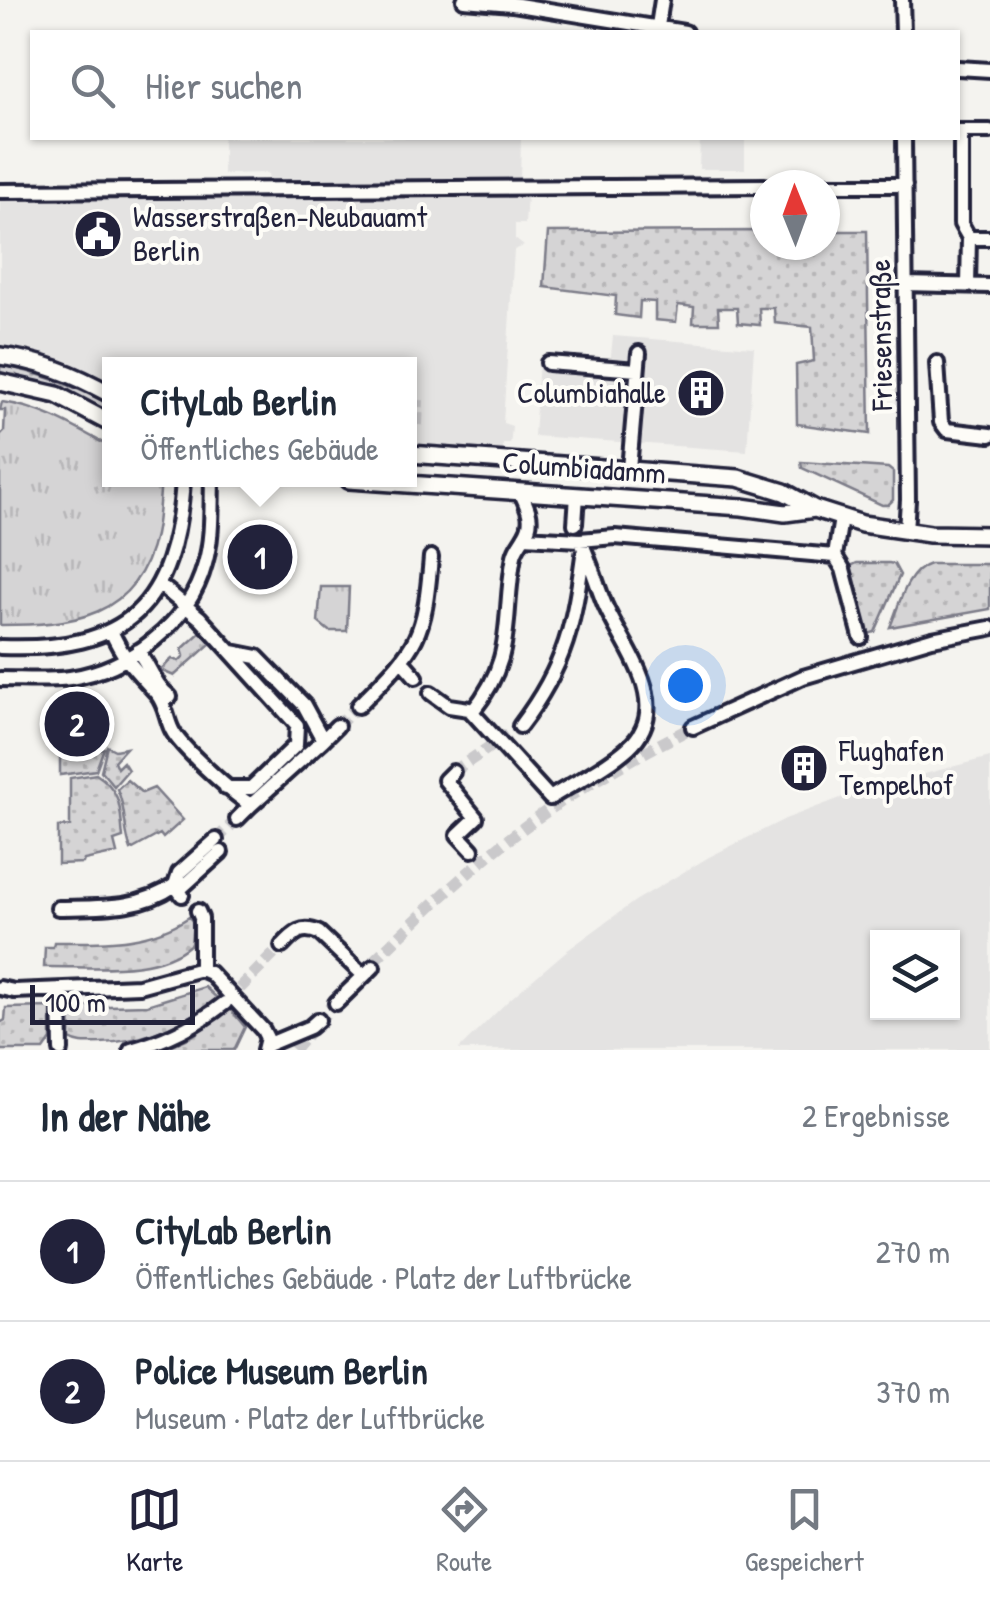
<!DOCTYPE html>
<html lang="de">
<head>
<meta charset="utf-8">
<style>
	body { margin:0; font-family:"Patrick Hand",sans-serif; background:#f6f6f7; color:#1f2937 }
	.controls { position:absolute; right:30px; bottom:30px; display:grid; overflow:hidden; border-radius:0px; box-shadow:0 2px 8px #0004 }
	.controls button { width:90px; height:90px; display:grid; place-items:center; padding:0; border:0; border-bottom:2px solid #e0e1e3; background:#fff; color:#1f2937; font:50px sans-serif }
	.compass { position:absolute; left:750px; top:170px; width:90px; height:90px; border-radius:50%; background:#fff; box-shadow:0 2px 8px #0004; rotate:359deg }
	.scale { position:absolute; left:30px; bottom:25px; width:165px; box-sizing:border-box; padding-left:10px; border:5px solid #22223b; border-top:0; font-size:28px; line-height:35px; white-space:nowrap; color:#22223b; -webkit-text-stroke:8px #fdfcf7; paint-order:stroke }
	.you { position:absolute; left:685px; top:685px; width:35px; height:35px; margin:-25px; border:8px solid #fff; border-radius:50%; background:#1a73e8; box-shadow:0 0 0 15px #1a73e833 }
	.badge { display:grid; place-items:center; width:65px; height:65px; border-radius:50%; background:#22223b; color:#fff; font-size:32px; font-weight:700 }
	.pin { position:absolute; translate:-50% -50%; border:5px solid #fff; box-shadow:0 2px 10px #0006 }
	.popup { position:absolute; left:102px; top:357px; width:315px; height:130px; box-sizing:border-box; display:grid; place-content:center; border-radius:0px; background:#fff; filter:drop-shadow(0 2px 8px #0005); font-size:32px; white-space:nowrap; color:#747a83 }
	.popup b { font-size:38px; color:#1f2937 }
	.popup::after { content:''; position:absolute; left:50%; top:100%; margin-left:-20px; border:20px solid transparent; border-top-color:#fff }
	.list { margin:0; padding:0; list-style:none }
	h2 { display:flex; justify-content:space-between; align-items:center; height:130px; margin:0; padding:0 40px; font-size:42px }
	h2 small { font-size:32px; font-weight:400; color:#747a83 }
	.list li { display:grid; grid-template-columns:65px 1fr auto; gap:30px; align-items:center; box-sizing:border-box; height:140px; padding:0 40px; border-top:2px solid #e0e1e3 }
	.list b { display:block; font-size:38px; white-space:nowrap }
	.list p { margin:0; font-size:32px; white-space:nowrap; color:#747a83 }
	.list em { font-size:32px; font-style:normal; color:#747a83 }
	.icon { flex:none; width:55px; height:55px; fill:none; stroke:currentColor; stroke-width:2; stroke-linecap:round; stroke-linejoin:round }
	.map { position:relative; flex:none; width:990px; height:1050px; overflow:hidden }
	.search { position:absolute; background:#fff; box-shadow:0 2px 8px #0004; left:30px; right:30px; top:30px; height:110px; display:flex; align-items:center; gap:25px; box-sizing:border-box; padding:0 35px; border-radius:0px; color:#747a83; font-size:38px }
	.sheet { height:410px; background:#fff }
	nav { display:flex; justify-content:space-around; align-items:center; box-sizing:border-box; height:140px; border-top:2px solid #e0e1e3; background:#fff; font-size:28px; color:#747a83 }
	nav a { display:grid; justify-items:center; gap:5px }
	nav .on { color:#22223b }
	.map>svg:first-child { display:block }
	.built { fill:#e4e3e2; fill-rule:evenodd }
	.grass { fill:url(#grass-dots); stroke:#7c7b88; stroke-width:2.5 }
	.park { fill:url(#park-tufts); stroke:#7c7b88; stroke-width:2.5 }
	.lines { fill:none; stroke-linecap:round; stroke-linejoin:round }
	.minor-tunnel { stroke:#cac9cb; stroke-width:12; stroke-dasharray:12 6; stroke-linecap:butt }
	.minor-casing { stroke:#22223b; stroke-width:20 }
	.major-casing { stroke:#22223b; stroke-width:22 }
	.minor { stroke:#fdfcf7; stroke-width:12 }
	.major { stroke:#fdfcf7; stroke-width:15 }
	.labels { text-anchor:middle; stroke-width:8; stroke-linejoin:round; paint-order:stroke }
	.poi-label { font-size:30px; fill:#22223b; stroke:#fdfcf7; text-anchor:start }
	.street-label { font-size:30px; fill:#22223b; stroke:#fdfcf7 }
</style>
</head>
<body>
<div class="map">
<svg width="990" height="1050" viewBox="0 0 990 1050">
	<defs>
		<pattern id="grass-dots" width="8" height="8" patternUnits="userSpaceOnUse" patternTransform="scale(2.5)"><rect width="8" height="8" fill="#d5d4d5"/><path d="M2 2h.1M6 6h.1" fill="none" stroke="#b7b6b8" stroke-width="1.8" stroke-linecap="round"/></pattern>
		<pattern id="park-tufts" width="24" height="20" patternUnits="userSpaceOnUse" patternTransform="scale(2.5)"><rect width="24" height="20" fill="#d5d4d5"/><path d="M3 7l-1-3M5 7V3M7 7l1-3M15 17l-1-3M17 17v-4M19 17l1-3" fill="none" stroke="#b7b6b8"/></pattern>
	</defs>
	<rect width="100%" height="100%" fill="#f4f3ef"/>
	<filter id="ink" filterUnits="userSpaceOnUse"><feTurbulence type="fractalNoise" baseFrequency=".01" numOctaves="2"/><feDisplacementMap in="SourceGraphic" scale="20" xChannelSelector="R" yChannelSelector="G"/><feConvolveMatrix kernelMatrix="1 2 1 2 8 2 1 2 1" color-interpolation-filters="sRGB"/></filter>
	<g filter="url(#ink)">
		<path class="built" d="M223 138H521L520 180 269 181 268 173 223 174Z
			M700 138H745V169H699Z
			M527 195 525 224H515V239L524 246 514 250 503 423 512 426 511 438 510 444H503V450L410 444V364H110V382L68 361 33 350 0 345V199Z
			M613 336 754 347 747 451 534 436 539 360 610 364Z
			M990 757V1050H458L509 1000 565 952 635 901 709 857 785 819 859 791ZM878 938H952V1012H878Z"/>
		<path class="grass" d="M765 231V245H825V231H867L870 434 797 424 796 365 814 361 812 327 775 323 774 308H759L760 325 738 323 737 308H718L719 323H693L694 307 678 305 676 322 655 320V302L640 301 639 318 615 315 616 296 544 287 548 232Z
			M0 365C40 373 74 385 110 405V414L56 387 0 373Z
			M801 462 888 468 893 472V500L888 505H882L802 468Z
			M857 563H889L894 564 900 575 875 632 868 634 850 571 849 567Z
			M930 564H990V609L890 627C899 606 906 571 930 564Z
			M202 631 212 641 210 644 174 676 160 670 172 659 179 661 184 656 182 649Z
			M107 746 115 750 126 748 114 761 117 768 123 762 128 770 114 786 101 771Z
			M104 748 96 770 60 775V755Z
			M96 774C123 791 120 812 123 838L114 841 117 853 84 860 83 863 58 864V827L70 826V778Z
			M127 780 142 793 154 788 183 820 163 838 160 834 131 850C123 830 127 810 117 789Z
			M189 917 193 922 191 944C155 976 89 966 44 967L45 947H53L54 942C101 942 147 945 189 917Z
			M205 987 217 998C182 1025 145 1042 101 1043 89 1043 80 1045 70 1039L71 1007 147 1005Z
			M51 1007V1040L44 1050H0V1023L5 1020 6 1008Z
			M230 1009 245 1027 234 1050H161L191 1037Z"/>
		<path class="park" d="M2 402C41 407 76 428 110 447V480H161C159 498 159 517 155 535 137 619 71 625 0 625V436L4 432 5 410H0Z
			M321 587H349L347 631H329L318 622Z"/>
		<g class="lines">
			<path class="minor-tunnel" d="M417 425 418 400
				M337 726 358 706
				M453 772 520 726
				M216 840 237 819
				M361 973C416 920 472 865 534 820 585 784 638 755 693 727
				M227 1001 282 946
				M294 1050 341 995"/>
			<g class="minor-casing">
				<path id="minor" d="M464 0 512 4 685 32
					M902 0 903 32
					M658 26 662 0
					M958 68 990 70
					M958 131H990
					M961 131V224L969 238 968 285
					M904 138 908 500 906 531
					M825 185H905
					M0 191 765 186
					M969 238H990
					M905 284 990 286
					M548 363 637 370
					M937 363 941 422 947 430 990 435
					M629 469 639 353
					M841 518 835 556 843 569 861 637
					M575 524 577 495
					M524 537 580 540 615 537 835 556
					M160 585 200 618 297 725 296 745 251 788H226
					M111 631C126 663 135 669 157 694 166 705 166 718 172 730 180 747 234 795 251 805L323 740 304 705 257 657 232 652
					M0 647C128 652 175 606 183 480
					M138 651C151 668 154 684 170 697
					M402 661 416 677
					M0 679C23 679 47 681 70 678 129 669 189 624 205 564 213 536 211 508 212 480
					M431 693 449 706 469 709 550 798C575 782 607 767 629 747 675 705 623 647 605 605 596 584 591 562 580 540
					M358 706C417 646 424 643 431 557
					M472 712C517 656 502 619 514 556 516 547 521 543 525 535 535 520 527 506 520 491
					M520 726C567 664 574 623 584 548
					M693 727 803 677 932 639 990 628
					M323 740 337 726
					M453 772 445 780 476 818 458 835 472 850
					M237 819 251 805
					M175 885 179 873 216 840
					M179 890 221 852
					M58 908C99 907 140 910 175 885L182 895
					M282 946C294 933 302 925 319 933L361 973
					M201 969 210 973 263 1030 267 1038 264 1050
					M0 988 14 991 139 986 201 969V918L198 911
					M60 990 61 1050
					M336 1003 373 967
					M267 1045 310 1027 318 1020
					M131 1050C167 1040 196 1026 225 1003"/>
			</g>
			<g class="major-casing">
				<path id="major" d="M0 356C41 361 74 374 110 394
					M0 382 57 395 110 423
					M410 454 738 478 784 492 815 509 862 524 930 534 990 535
					M349 480 742 507 785 513 815 509"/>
			</g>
			<use href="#minor" class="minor"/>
			<use href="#major" class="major"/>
		</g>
	</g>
	<defs>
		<g id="civic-disc" transform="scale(2.5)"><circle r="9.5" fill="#22223b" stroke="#fdfcf7"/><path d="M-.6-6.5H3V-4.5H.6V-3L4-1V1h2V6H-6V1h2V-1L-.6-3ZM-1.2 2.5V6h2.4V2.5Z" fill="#fff"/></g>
		<g id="building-disc" transform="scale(2.5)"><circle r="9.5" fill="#22223b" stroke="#fdfcf7"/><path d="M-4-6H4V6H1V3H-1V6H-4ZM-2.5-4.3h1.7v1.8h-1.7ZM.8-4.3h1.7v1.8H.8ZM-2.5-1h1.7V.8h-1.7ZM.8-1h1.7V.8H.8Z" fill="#fff"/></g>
	</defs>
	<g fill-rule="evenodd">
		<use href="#civic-disc" x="98" y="234"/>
		<use href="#building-disc" x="701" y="393"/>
		<use href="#building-disc" x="804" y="768"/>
	</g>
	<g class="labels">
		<g class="poi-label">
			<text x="133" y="227">Wasserstraßen-Neubauamt<tspan x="133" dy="34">Berlin</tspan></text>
			<text x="666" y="403" text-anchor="end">Columbiahalle</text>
			<text x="839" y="761">Flughafen<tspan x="839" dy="34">Tempelhof</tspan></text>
		</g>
		<g class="street-label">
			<text transform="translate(881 335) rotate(-91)" y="10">Friesenstraße</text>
			<text transform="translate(584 468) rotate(4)" y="10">Columbiadamm</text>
		</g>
	</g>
</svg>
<div class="controls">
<button><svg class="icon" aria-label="layers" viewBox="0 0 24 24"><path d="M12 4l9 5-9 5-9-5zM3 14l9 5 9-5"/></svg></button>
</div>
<svg class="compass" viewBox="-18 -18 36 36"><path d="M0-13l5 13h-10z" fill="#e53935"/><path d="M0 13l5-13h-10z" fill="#747a83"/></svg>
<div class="scale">100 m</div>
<div class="you"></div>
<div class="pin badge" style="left:260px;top:557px">1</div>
<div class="popup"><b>CityLab Berlin</b>Öffentliches Gebäude</div>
<div class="pin badge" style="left:77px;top:724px">2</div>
<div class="search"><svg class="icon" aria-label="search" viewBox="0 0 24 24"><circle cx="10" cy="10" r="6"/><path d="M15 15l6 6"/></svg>Hier suchen</div>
</div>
<section class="sheet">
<h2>In der Nähe<small>2 Ergebnisse</small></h2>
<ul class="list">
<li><span class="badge">1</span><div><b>CityLab Berlin</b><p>Öffentliches Gebäude · Platz der Luftbrücke</p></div><em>270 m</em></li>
<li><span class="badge">2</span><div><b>Police Museum Berlin</b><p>Museum · Platz der Luftbrücke</p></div><em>370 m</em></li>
</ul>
</section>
<nav>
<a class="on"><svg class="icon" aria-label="map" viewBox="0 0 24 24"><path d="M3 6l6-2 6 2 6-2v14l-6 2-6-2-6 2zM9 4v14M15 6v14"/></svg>Karte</a>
<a><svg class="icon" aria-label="directions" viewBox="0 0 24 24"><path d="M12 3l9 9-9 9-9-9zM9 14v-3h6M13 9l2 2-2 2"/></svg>Route</a>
<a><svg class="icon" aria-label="saved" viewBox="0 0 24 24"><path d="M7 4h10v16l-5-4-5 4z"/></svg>Gespeichert</a>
</nav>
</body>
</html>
